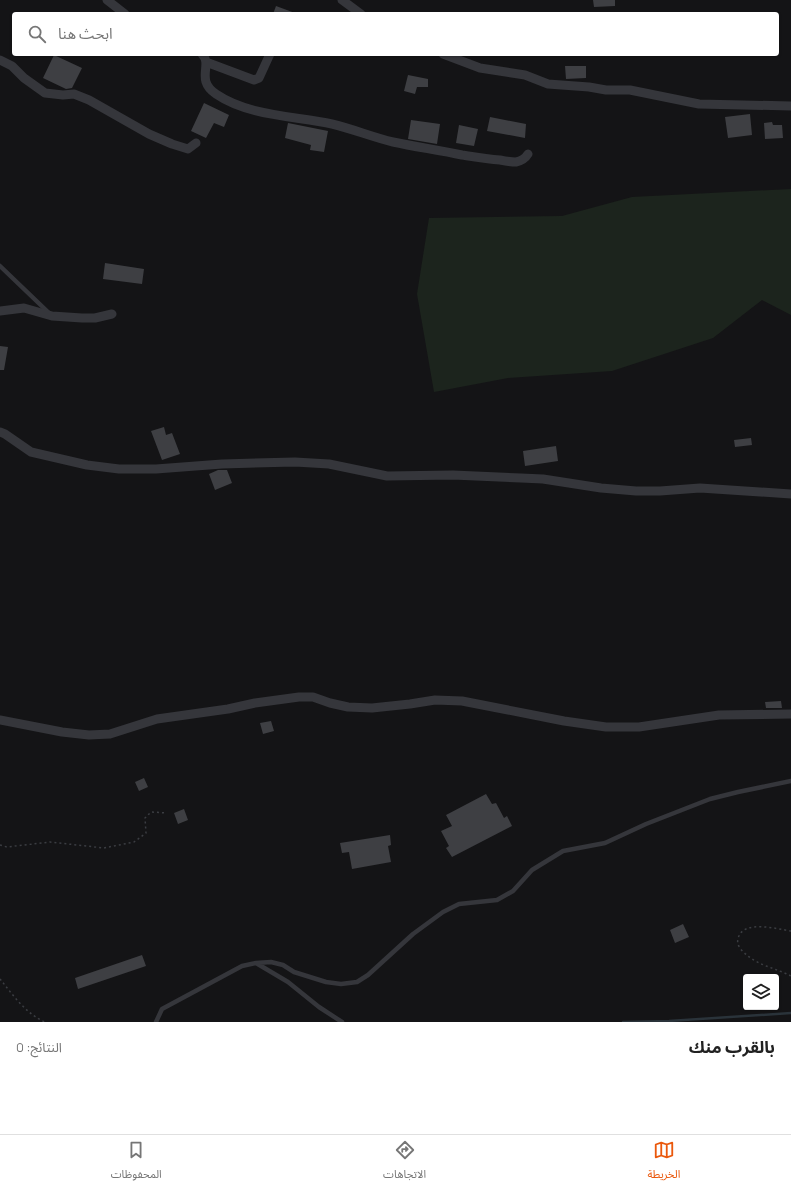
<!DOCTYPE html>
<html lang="ar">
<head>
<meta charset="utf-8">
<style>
	body { margin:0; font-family:Manrope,"Noto Sans Arabic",sans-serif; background:#f2f2f2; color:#222; direction:rtl }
	.controls { position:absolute; right:12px; bottom:12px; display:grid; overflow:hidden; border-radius:4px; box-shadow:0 1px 3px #0004 }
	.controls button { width:36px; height:36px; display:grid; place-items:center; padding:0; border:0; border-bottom:1px solid #e0e0e0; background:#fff; color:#222; font:20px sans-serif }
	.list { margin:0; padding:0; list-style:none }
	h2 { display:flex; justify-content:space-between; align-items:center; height:52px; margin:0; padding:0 16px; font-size:17px }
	h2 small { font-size:13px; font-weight:400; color:#767676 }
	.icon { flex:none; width:22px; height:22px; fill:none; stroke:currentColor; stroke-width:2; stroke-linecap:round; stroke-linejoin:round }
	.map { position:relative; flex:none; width:791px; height:1022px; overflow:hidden; direction:ltr }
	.search { position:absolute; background:#fff; box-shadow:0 1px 3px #0004; left:12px; right:12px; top:12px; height:44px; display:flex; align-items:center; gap:10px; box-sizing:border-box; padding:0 14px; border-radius:4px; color:#767676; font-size:15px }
	.sheet { height:112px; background:#fff }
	nav { display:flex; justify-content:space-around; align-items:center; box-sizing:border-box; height:56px; border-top:1px solid #e0e0e0; background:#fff; font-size:11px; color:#767676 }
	nav a { display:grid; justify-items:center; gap:2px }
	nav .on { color:#ea580c }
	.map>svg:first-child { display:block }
	.green { fill:#1c241d }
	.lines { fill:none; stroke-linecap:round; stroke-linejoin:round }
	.stream { stroke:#2a333a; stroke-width:2.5 }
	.building { fill:#3e3f43 }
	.path { stroke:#3b3d42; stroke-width:1.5; stroke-dasharray:2 3; stroke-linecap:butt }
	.lane { stroke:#35363b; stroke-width:4.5 }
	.street { stroke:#35363b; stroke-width:9 }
</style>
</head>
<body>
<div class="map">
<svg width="791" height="1022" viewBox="0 0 791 1022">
	<rect width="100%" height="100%" fill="#141416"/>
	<path class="green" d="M791 189V315L762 300 713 338 612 371 508 378 434 392 417 294 429 218 562 216 632 197Z"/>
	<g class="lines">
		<path class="stream" d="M623 1022 669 1021 791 1013"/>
	</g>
	<path class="building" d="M593 0H615V6L594 7Z
		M276 6 295 13V14H273Z
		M54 55 82 68 72 88 66 89 43 78Z
		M565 66H586V78L566 79Z
		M408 75 428 79V87H417L415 94 404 91Z
		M204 103 229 115 224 127 214 123 206 138 191 131Z
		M750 114 752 135 728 138 725 117Z
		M490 117 526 124 525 138 487 131Z
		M411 120 440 124 437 144 408 139Z
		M772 122 773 125H782L783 138 765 139 764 123Z
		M288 123 328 131 324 152 310 150 311 145 285 138Z
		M459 125 478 129 474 146 456 143Z
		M105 263 144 269 142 284 103 279Z
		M0 346 8 347 4 370H0Z
		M164 427 166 435 172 433 180 454 162 460 151 431Z
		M751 438 752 445 735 447 734 440Z
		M556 446 558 461 525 466 523 451Z
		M218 470H227L232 483 215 490 209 474Z
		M781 701 782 708H766L765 702Z
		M271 721 274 731 263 734 260 723Z
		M144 778 148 787 139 791 135 782Z
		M486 794 492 804 496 803 504 818 507 816 512 826 452 857 446 848 449 846 441 831 452 826 446 815Z
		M184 809 188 820 178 824 174 813Z
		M390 835 391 845 388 846 391 862 352 869 349 852 342 853 340 843Z
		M683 924 689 937 675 943 670 930Z
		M142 955 146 966 78 989 75 978Z"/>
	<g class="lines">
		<path class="path" d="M0 845 7 847 50 842 104 848 134 842 146 833 145 818 151 812 167 813
			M791 931C777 929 742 919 738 939 736 946 743 952 748 956 760 966 778 969 791 976
			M0 979C13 995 26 1014 45 1022"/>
		<path class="lane" d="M0 266 49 313
			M256 963 288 982 319 1007 342 1022
			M156 1022 162 1009 242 966 256 963 271 962 283 965 294 972 326 982 341 984 357 982 368 975 413 934 443 912 459 904 497 900 513 891 532 870 563 851 605 843 646 824 710 799 738 792 791 781"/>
		<path class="street" d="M107 0 125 14
			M342 0 361 14
			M202 54C213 65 195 80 216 94 248 116 295 116 332 124 353 129 372 137 393 142 416 147 439 150 462 155 475 157 487 159 500 160 505 161 511 162 516 162 521 161 525 159 528 154
			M443 54 480 68 525 75 548 84 589 87 606 90H630L699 104 791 106
			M0 60 12 66 24 78 45 93 63 95 74 94 89 100 149 134 172 144 188 149 196 143
			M206 62 254 80 259 78 270 54
			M0 311 24 308 52 316 82 318H95L112 314
			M0 432 5 434 31 452 87 465 119 469H156L222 464 295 462 329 464 387 476 453 475 521 478 543 479 601 488 636 491H660L700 488 791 494
			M0 720 62 732 89 735 110 734 157 719 228 709 255 703 299 697H313L330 703 348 707 372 708 410 704 435 700 462 701 564 721 606 727H639L719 715 791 714"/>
	</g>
</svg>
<div class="controls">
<button><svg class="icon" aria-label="layers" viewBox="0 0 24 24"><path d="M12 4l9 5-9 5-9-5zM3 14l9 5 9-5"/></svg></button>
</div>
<div class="search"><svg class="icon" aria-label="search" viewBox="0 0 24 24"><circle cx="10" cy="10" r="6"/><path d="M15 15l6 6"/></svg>ابحث هنا</div>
</div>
<section class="sheet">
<h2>بالقرب منك<small>النتائج: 0</small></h2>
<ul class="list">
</ul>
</section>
<nav>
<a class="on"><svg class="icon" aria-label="map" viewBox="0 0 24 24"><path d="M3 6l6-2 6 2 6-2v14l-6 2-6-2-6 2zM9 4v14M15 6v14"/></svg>الخريطة</a>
<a><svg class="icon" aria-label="directions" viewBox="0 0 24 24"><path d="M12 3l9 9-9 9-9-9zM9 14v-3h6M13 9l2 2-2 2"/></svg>الاتجاهات</a>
<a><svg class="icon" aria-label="saved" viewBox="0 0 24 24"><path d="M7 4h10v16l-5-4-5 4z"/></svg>المحفوظات</a>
</nav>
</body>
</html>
